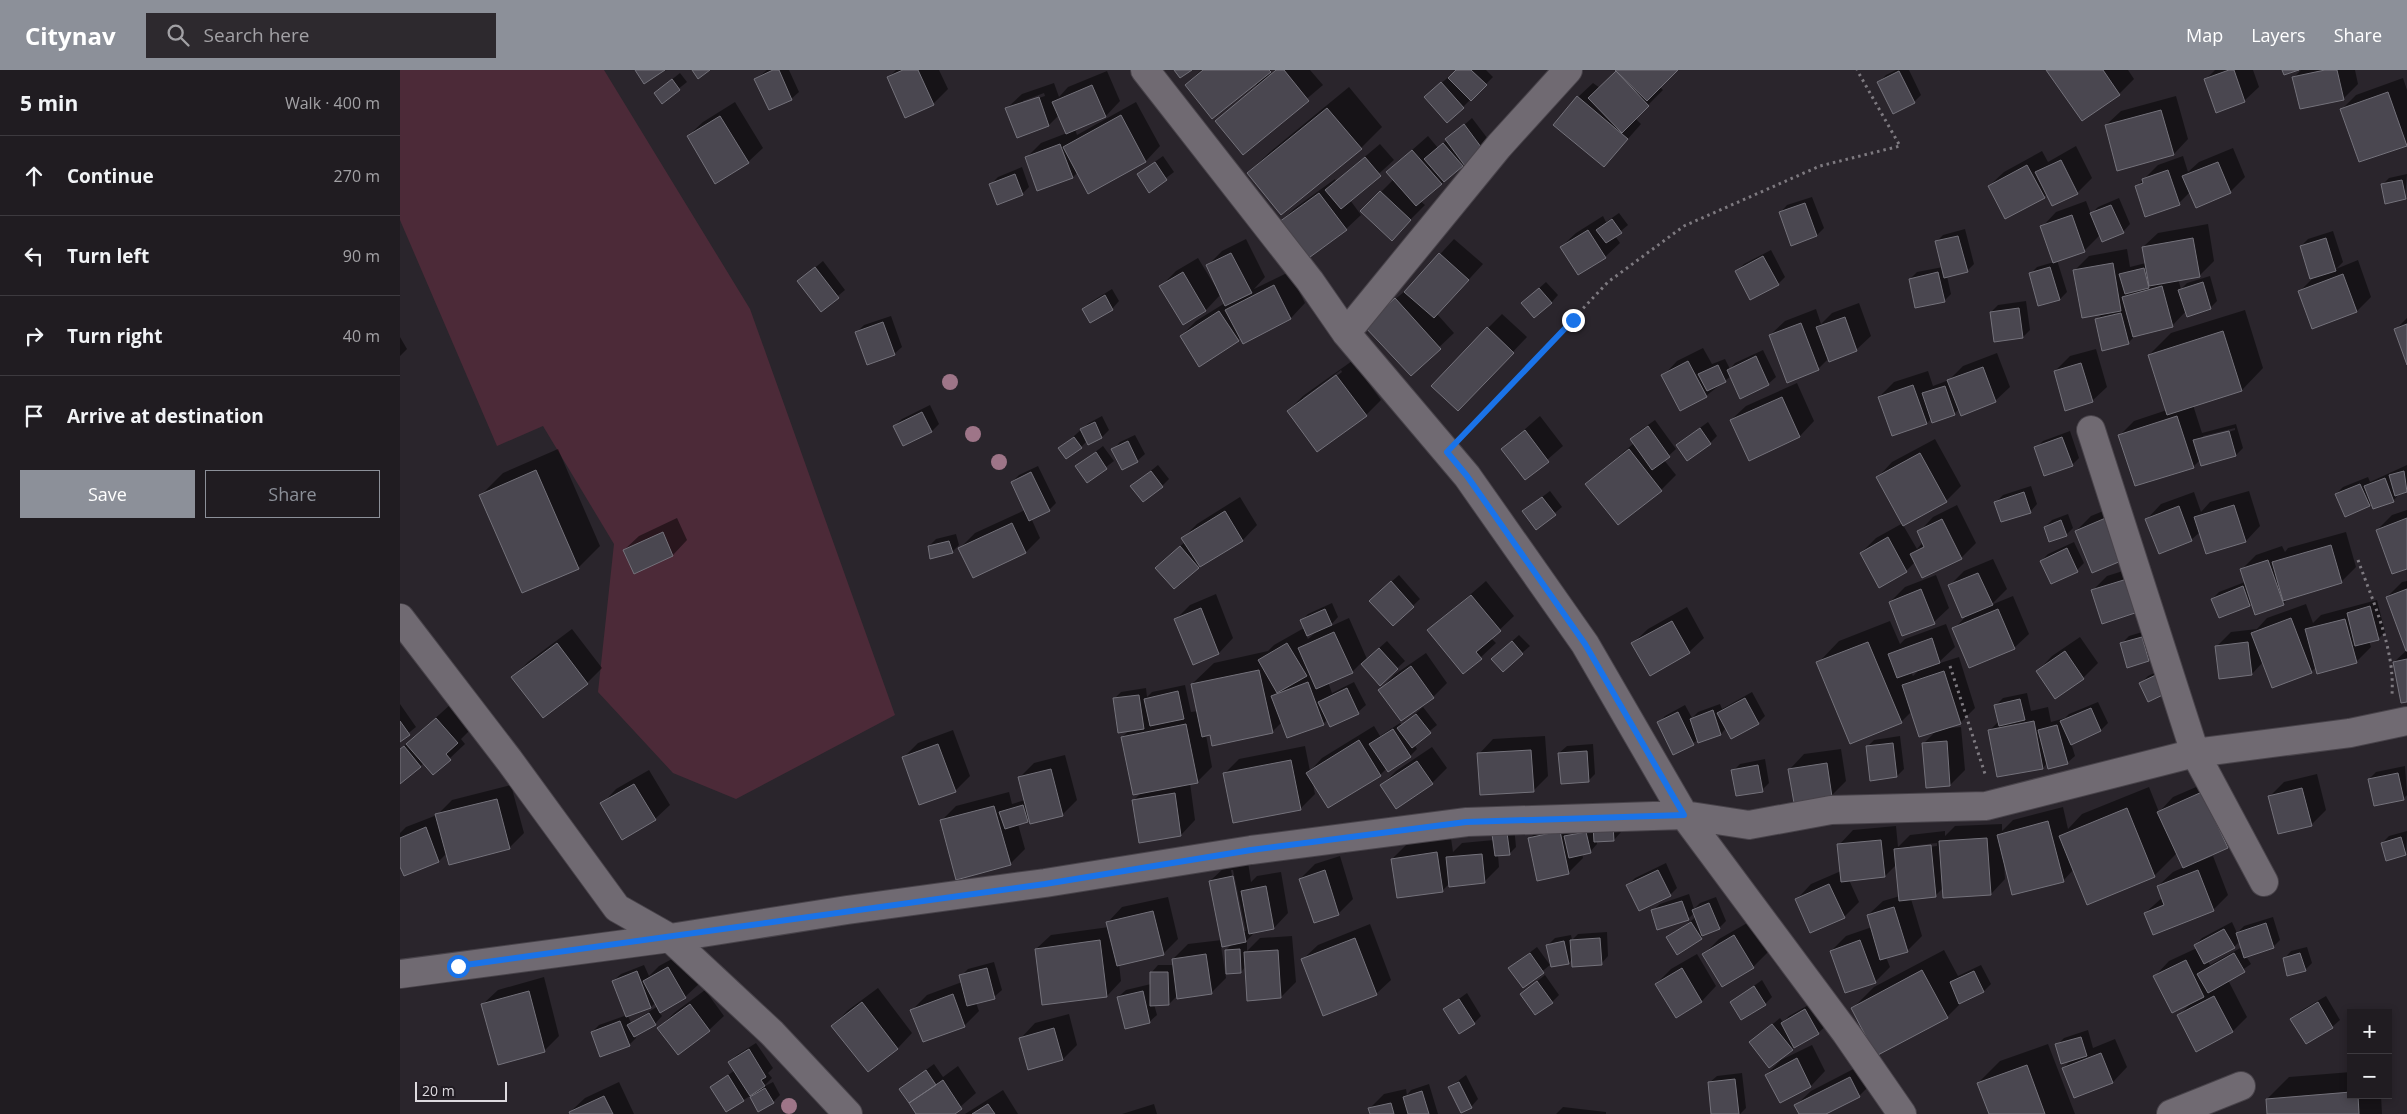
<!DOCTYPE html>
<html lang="en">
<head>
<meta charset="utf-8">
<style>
	body { margin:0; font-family:"Open Sans",sans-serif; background:#2d292e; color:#f1f3f6 }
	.controls { position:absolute; right:15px; bottom:15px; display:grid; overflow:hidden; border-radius:0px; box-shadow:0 2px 8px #0003 }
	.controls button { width:45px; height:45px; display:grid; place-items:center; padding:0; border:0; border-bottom:1px solid #3d3a3f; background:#201c21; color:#f1f3f6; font:25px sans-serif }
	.scale { position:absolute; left:15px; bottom:12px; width:92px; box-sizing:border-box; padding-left:5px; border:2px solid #dedbe0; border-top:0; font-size:14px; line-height:18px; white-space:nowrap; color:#dedbe0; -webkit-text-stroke:4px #211c23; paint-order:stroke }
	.stop { position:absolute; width:15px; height:15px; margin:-11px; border:4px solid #1a73e8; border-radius:50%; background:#fff }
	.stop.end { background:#1a73e8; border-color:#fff; box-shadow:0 1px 5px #0008 }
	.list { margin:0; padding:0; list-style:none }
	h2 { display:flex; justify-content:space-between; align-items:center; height:65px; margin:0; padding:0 20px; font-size:21px }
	h2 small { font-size:16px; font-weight:400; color:#a2a1a5 }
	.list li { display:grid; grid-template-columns:32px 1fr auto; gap:15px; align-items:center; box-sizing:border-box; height:80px; padding:0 20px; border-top:1px solid #3d3a3f }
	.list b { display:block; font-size:19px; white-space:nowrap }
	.list em { font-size:16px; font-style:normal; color:#a2a1a5 }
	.actions { display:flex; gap:10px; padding:15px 20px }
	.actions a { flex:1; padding:11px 0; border:1px solid #8c9099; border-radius:0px; text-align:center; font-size:18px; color:#8c9099 }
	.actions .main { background:#8c9099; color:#fff }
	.icon { flex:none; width:28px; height:28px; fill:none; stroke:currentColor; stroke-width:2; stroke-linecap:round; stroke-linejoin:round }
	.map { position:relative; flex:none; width:2007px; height:1044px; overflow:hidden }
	header { display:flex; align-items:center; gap:30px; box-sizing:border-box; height:70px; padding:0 25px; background:#8c9099; color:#fff }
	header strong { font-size:24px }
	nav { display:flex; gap:28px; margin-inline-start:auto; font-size:18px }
	.search { width:350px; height:45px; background:#2d292e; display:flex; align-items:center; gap:12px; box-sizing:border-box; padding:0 18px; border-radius:0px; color:#a2a1a5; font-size:19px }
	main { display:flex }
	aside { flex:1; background:#201c21 }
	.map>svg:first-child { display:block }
	.green { fill:#4c2a38 }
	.shadow { fill:#0007; fill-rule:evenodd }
	.building { fill:#4a4750; stroke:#74727b }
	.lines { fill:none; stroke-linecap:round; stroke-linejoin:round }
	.minor-casing { stroke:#48434a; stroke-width:30 }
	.path { stroke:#7e7a80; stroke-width:3; stroke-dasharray:2.5 4; stroke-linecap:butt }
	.minor { stroke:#706a72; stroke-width:28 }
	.tree { fill:#9e7588 }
	.route { stroke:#1a73e8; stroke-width:6 }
</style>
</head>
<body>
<header>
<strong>Citynav</strong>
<div class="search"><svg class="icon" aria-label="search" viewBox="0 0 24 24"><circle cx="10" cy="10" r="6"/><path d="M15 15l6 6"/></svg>Search here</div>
<nav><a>Map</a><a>Layers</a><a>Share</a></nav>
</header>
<main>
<aside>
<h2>5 min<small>Walk · 400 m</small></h2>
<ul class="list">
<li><svg class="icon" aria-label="ahead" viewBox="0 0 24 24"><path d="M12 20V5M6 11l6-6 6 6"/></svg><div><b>Continue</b></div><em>270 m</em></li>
<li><svg class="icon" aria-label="left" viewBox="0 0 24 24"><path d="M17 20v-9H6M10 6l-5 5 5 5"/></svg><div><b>Turn left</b></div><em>90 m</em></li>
<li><svg class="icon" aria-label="right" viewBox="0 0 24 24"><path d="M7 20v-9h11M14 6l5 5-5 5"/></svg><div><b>Turn right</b></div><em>40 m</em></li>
<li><svg class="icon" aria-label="arrive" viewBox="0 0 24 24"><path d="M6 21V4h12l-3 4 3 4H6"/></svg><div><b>Arrive at destination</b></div></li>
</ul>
<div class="actions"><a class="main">Save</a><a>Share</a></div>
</aside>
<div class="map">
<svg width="2007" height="1044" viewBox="0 0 2007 1044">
	<rect width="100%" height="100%" fill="#2a252c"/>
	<path class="green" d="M0 0H204L350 239 495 645 336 729 273 703 198 622 214 474 143 356 97 376 0 150Z"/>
	<path class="shadow" d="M367 0H389L399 22 391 29 356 9Z
		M496 0H539L548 19 533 34 488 8Z
		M801 0H871L868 4 869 5 875 0H910L923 15 843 83 817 51 857 15 856 13 786 15Z
		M1057 0H1086L1093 7 1063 37 1033 20Z
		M1217 0H1276L1260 17 1263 20 1235 48 1241 54 1204 96 1178 27 1193 13 1200 18Z
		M1496 0H1509L1521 25 1514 32 1479 12 1486 5Z
		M1647 0H1728L1734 9 1719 24 1682 49Z
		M1815 0H1853L1859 17 1844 31 1806 9Z
		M1901 0H1955L1958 14 1943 29 1894 7Z
		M707 1 720 31 705 47 675 59 677 65 736 32 760 76 746 91 689 122 678 102 673 107 626 88 641 73 667 63 659 45 649 55 617 67 607 38 622 24 654 13 659 27 668 17ZM644 23 645 26 623 33V31Z
		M280 3 287 12 262 32 255 23Z
		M2003 8 2007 20V74L1959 91 1941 40 1956 25Z
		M949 17 982 57 961 78 848 103 870 82Z
		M1776 26 1788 69 1774 84 1706 55 1721 41Z
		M335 32 363 78 348 92 288 66 303 52Z
		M1072 48 1091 73 1020 131 1025 135 1006 154 962 141 994 109 1003 88 1028 66 1038 78Z
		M980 74 994 90 950 130 961 145 946 159 880 152 895 138 935 109 936 111Z
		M1676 76 1692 108 1677 123 1647 124 1644 127 1589 116 1604 102 1642 81 1648 92Z
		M1833 78 1845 107 1830 122H1790L1779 133 1736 117 1758 95 1783 86 1788 102 1799 92Z
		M763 86 774 102 749 121 738 104Z
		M622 97 629 117 622 124 591 114 598 107Z
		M2007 104 2005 128 1982 115 1989 108Z
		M1412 127 1424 158 1417 165 1392 174 1380 143 1387 135Z
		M1719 128 1730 154 1723 162 1700 165 1684 181 1657 190 1667 222 1660 229 1630 204 1637 197 1654 192 1642 157 1656 142 1686 131 1691 144 1698 137Z
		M1219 143 1228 155 1215 166 1220 173 1205 187 1161 177 1176 163 1203 146 1206 152Z
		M1808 154 1814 191 1800 205 1778 209 1781 219 1787 213 1810 206 1817 231 1810 238 1786 241 1772 256 1736 265 1728 273 1696 250 1703 243 1675 200 1689 186 1727 179 1730 197 1746 193 1743 177 1758 163Z
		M1565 159 1574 194 1567 201 1547 206 1551 224 1544 231 1510 209 1517 202 1543 197 1536 172 1543 165Z
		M1933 161 1943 192 1936 199 1958 190 1971 227 1957 241 1899 222 1915 206 1901 176 1908 169Z
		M846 169 865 207 854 219 889 202 905 233 891 248 844 272 841 267 838 270 781 266 796 251 825 233 821 224 806 240 784 253 761 216 776 201 798 188 815 216 817 215 807 196 822 181Z
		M1054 169 1083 194 1037 244 1054 263 1011 304 981 241 1011 216Z
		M1371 180 1385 207 1378 214 1337 201 1344 194Z
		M423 191 445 220 421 240 399 211Z
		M1146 212 1158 225 1151 233H1123Z
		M712 219 719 231 712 239 691 251 684 239 691 232Z
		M1626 231 1630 260 1623 267 1591 242 1598 235Z
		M1459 233 1471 266 1456 280 1429 288 1418 299 1370 265 1385 251 1416 239 1421 254 1432 243Z
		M1845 240 1863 298 1842 320 1793 335 1802 363 1836 354 1843 378 1836 385 1800 390 1793 397 1720 365 1734 351 1767 340 1749 285 1771 263ZM1835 358V360L1803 369V366Z
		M1102 244 1127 267 1072 325 1088 258Z
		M491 246 502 277 494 284 456 263 464 255Z
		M2007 248V291L1996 259Z
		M0 267 7 279 0 286Z
		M1303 278 1312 294 1325 289 1330 299 1335 293 1363 280 1376 307 1368 314 1331 306 1306 326 1263 306 1277 291Z
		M1696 279 1707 317 1692 331 1655 301 1670 286Z
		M1597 283 1610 317 1595 331 1559 339 1554 344 1532 348 1527 353 1493 364 1479 327 1494 312 1528 301 1533 316 1549 310 1563 296Z
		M952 291 981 330 966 345 917 381 888 341 903 326ZM941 300 942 302 903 331V328Z
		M1397 313 1414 351 1400 366 1349 389 1331 350 1346 336Z
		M530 335 539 354 532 361 504 375 494 356 502 349Z
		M702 346 709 360 702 367 688 373 687 371 681 377 660 378 689 353Z
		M1140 346 1163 376 1125 409 1102 379Z
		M1255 350 1276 379 1264 390 1276 405 1261 420 1218 453 1187 414 1234 373 1231 369 1238 362Z
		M1308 352 1317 366 1310 373 1277 375Z
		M1670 361 1679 388 1672 395 1636 378 1643 371Z
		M735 365 745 384 737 391 722 399 713 380 720 372Z
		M1535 369 1561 416 1546 431 1503 455 1517 479 1523 472 1519 462 1533 447 1557 435 1576 473 1561 488 1515 492 1506 501 1461 483 1476 468 1503 453 1478 407 1492 392Z
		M703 376 714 391 688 411 677 396Z
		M158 379 200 476 178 498 81 425 103 403Z
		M758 395 769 409 762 416H732Z
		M2007 395V421L2000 423 1993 431 1972 432 1969 435 1936 424 1943 417 1968 407 1970 412Z
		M638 396 656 433 649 440 631 448 640 468 626 482 560 478 575 463 625 440 612 412 619 405Z
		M1631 416 1637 434 1630 442 1596 432 1603 425Z
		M1150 421 1162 437 1137 458 1124 441Z
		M1849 421 1860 456 1846 471 1800 462 1791 470 1747 449 1761 434 1794 422 1801 442 1810 432Z
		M840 427 857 455 843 470 799 496 774 518 763 491 785 472 783 468 797 454Z
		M1723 433 1740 473 1676 461 1691 446Z
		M2007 440V498L1977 460 1992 445Z
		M1668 444 1673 458 1666 465 1645 457 1652 450Z
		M277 448 287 470 273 485 224 480 239 466Z
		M1946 462 1956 497 1941 512 1890 527 1883 534 1852 532 1849 535 1812 529 1819 522 1845 512 1841 500 1856 485 1882 476 1885 482 1888 478Z
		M556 464 559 475 552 482 529 476 536 469Z
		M1674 472 1684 493 1677 500 1641 491 1648 484Z
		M1593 489 1607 519 1591 535 1613 526 1629 564 1614 578 1554 559 1568 544 1549 516 1564 501Z
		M1742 495 1703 553 1692 521 1707 506Z
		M999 505 1020 529 993 555 978 524Z
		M1536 505 1549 538 1534 552 1490 532 1505 517Z
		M1086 511 1114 546 1091 568 1096 573 1064 603 1029 560Z
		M2007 511V630L1994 592 2007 580 1987 527 2002 512Z
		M816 524 833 568 819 583 794 593 775 550 790 535Z
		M1977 530 1985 562 1978 569 1969 571 1971 577 1956 592 1916 597 1911 602 1863 592 1852 604 1816 577 1831 562 1857 559 1867 548 1906 534 1913 553 1921 545Z
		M932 533 938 547 929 557 949 548 967 589 987 571 1005 591 980 614 961 593 952 602 928 612 932 623 954 612 966 635 958 642 931 656 928 649 923 654 882 652 872 662 806 665 812 697 797 712 790 713 795 750 781 765 733 731 741 723 722 667 730 660 714 629 721 622 746 618 747 627 752 622 785 615 791 642 798 641 792 614 814 593 868 581 874 575 904 558 901 551 908 544ZM916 562 908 569 906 565Z
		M1287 537 1304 568 1289 582 1233 573 1248 559Z
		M1490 551 1500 574 1505 569 1546 554 1555 577 1537 594 1559 587 1575 638 1560 653 1547 658 1561 657 1565 700 1550 715 1523 674 1537 660 1512 641 1501 652 1418 593 1439 571ZM1520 599 1513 606 1511 602Z
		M172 559 202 598 187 613 113 607 128 592Z
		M1749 560 1756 583 1749 590 1722 573 1729 566Z
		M1119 565 1130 576 1103 600 1100 582Z
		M1680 567 1698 593 1683 608 1655 627 1638 601 1652 586Z
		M1026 583 1047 613 1033 627 980 620 994 605Z
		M1767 597 1776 614 1741 613 1748 606Z
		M1352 622 1365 646 1358 653 1326 658 1321 664 1299 672 1298 670 1274 684 1258 653 1265 646 1285 635 1292 648 1298 642 1320 634 1322 639Z
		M1627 623 1631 641 1648 637 1651 652 1665 648 1669 644 1698 632 1708 653 1701 660 1671 673 1675 686 1667 693 1648 692 1643 698 1589 661 1599 651 1596 635 1603 628Z
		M0 634 16 657 0 670Z
		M51 634 72 658 61 669 65 674 33 704 24 693 0 713V680Z
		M1023 637 1037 655 1014 674 1017 679 1010 686 987 698 980 705 912 710 915 724 900 739 824 704 839 689 905 676 910 701 922 688 974 656 980 666 1000 653 1002 655Z
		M553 660 570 706 555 721 504 687 518 673Z
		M1145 666 1148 706 1133 721 1079 684 1093 669Z
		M1500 666 1504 699 1497 706 1467 677 1474 670Z
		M1193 674 1195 704 1188 711 1159 683 1167 676Z
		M1032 677 1047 698 1032 713 997 737 982 715 996 701Z
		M1441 679 1446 711 1431 726 1390 699 1404 684Z
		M665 685 677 730 662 745 630 749 618 754 625 779 610 794 541 751 556 736 609 722 612 734 625 730 619 708 634 693Z
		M1365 689 1369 713 1362 720 1333 701 1340 694Z
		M2005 696 2007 725 2003 729 1969 709 1976 702Z
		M249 700 270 735 255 749 202 734 216 719Z
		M1917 704 1926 740 1911 755 1869 727 1884 712Z
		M1817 708 1842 762 1827 776 1797 790 1798 792 1813 786 1828 825 1813 840 1745 843 1763 827 1758 816 1773 802 1784 797 1777 783 1754 806 1674 799 1663 811 1604 794 1605 809 1591 824 1544 817 1535 826 1511 829 1522 866 1507 881 1486 887 1490 897 1475 912 1431 881 1446 866 1472 857 1468 845 1483 831 1500 826 1497 794 1485 806 1449 810 1459 832 1444 847 1397 829 1411 814 1441 801 1439 775 1453 760 1496 756 1498 777 1510 765 1545 761V766L1555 756 1602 754V761L1613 750 1663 737 1668 759 1682 744 1749 717 1759 742 1773 727ZM1537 773V776L1510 779V776Z
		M111 715 124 763 109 778 47 783 39 791 4 804 0 794V763L6 757 37 745 52 730Z
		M1220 748 1221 762 1214 770H1197V774L1190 782 1182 783 1183 788 1168 803 1129 769 1144 754Z
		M1114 756 1116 777 1109 784 1098 785 1099 797 1084 812 1050 813 1042 821 992 789 1007 774 1051 768 1053 782 1062 773 1094 770Z
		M2007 761 2006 784 1982 773 1989 766Z
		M940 786 953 829 939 843 900 809 915 794Z
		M848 792 851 812 857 806 881 802 888 843 874 858 856 861 844 873 847 872V881L860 868 892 866 896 912 881 927 846 896 841 902 826 880 833 873 821 876 826 908 811 923 776 921V927L769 934H754L757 945 749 952 718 927 726 920 751 914V903L758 895H774L773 889 788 874 822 870 810 811 825 797ZM831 800H833L846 861H843Z
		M1266 793 1277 818 1270 825 1228 815 1235 808Z
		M1289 824 1294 839 1300 833 1316 827 1326 851 1319 858 1306 863 1301 868H1268L1296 847 1294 843 1288 849 1252 841 1260 834Z
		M768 827 778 869 763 884 719 894 721 911 707 926 636 879 651 865 709 857 708 852 722 837Z
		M1873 847 1880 870 1873 877 1846 886 1851 894 1828 910 1847 947 1833 961 1779 945 1792 932 1755 906 1769 891 1797 878 1795 875 1802 868 1832 852 1837 863 1844 856ZM1840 871 1842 877 1810 895 1808 891 1834 877Z
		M1349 852 1368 882 1353 897 1304 884 1319 869Z
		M970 854 991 910 976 924 903 889 918 875Z
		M1207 862 1208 886 1201 894 1172 889 1169 893 1147 876 1155 868 1171 865 1172 870 1178 864Z
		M1137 877 1150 895 1123 917 1110 898Z
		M1907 877 1912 893 1905 900 1884 889 1891 881Z
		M1544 880 1558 906 1581 895 1591 914 1584 921 1563 931 1547 947 1452 939 1474 917Z
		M283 883 300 913 285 927 259 942 262 946 255 954 235 965 236 968 229 975 192 962 199 955 227 945 213 911 221 904 244 895 249 906 259 896ZM256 932 258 936 231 953 228 946 251 937Z
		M1297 884 1316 916 1302 931 1276 946 1256 914 1271 899Z
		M594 892 602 920 594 927 576 933 579 941 564 956 512 940 527 925 562 912 561 906 568 899Z
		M1145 905 1159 925 1152 932 1121 924Z
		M144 907 159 966 144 981 83 934 98 920Z
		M1362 910 1372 927 1365 934 1332 932Z
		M478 918 512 963 498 978 468 1001 433 956 447 941Z
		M305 920 324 946 309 960 259 958 274 943Z
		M1067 923 1081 946 1074 953 1045 939Z
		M1926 926 1940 950 1932 957 1906 973 1892 949 1899 942Z
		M1412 933 1426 956 1418 963 1392 979 1350 973 1380 948 1383 952 1389 946Z
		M669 944 677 975 663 989 621 968 635 953Z
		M1688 960 1693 978 1715 969 1727 997 1713 1012 1675 1026 1663 998 1672 989 1657 975 1664 968Z
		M356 973 373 998 368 1003 372 1008 363 1017 373 1012 380 1025 373 1032 351 1027 358 1021 326 1041 312 1017 335 1000 329 992 337 985Z
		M1648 974 1675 1044H1590L1578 1013 1600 991Z
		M1412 975 1425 1001 1411 1016 1380 1032 1366 1005 1381 990Z
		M1465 993 1474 1011 1459 1026 1423 1044H1400L1396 1035 1411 1021Z
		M534 994 543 1007 558 996 576 1023 552 1044H518L500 1019Z
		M1951 1002V1025H1981L1982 1044H1868L1867 1029 1889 1007Z
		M1342 1003 1346 1038 1340 1044H1313L1309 1013 1317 1006Z
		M1066 1005 1078 1029 1071 1037 1050 1017Z
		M219 1012 234 1044H171L170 1042 185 1028Z
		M1029 1014 1038 1044H971L970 1038 984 1024 1006 1019 1007 1025 1011 1020Z
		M603 1020 618 1044H565Z
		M754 1034 757 1044H722Z
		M1163 1037 1206 1042V1044H1156Z"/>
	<path class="building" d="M235 0H265L244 14Z
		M292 0H310L298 9Z
		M373 0H379L392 30 369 40 354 9Z
		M503 0H518L534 35 505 48 487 7Z
		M774 0H792L780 8Z
		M803 0H869L871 2 812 49 785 15Z
		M876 0H884L909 31 843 85 815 51Z
		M1056 0H1071L1087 15 1071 31 1048 8Z
		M1215 0H1278L1247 31Z
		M1646 0H1703L1720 25 1682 51Z
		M1829 0H1834L1845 32 1816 43 1804 9Z
		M1882 0H1899L1884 5Z
		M1925 0H1937L1944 30 1900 39 1892 7Z
		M1216 1 1249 36 1222 63 1188 28Z
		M1499 1 1515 33 1493 44 1477 12Z
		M272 9 280 20 262 34 254 23Z
		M1041 12 1064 38 1047 53 1024 27Z
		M692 15 706 47 666 64 652 32Z
		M1988 22 2007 76 1959 92 1940 39Z
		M1177 26 1228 69 1204 97 1153 55Z
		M639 27 649 56 617 68 605 38Z
		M927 38 962 79 881 145 847 103Z
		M1761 40 1774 85 1717 101 1705 55Z
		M721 45 746 92 688 124 663 77Z
		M320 46 349 93 315 114 287 66Z
		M1064 54 1084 81 1065 96 1045 69Z
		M1043 73 1063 96 1044 112 1024 89Z
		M660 74 673 108 637 121 625 87Z
		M1012 80 1042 114 1016 136 986 102Z
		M965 87 981 106 941 139 925 120Z
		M1661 90 1678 124 1652 136 1635 102Z
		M755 92 767 110 749 123 737 104Z
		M1818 92 1831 123 1796 138 1782 106Z
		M1627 95 1645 128 1605 149 1588 116Z
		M1768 100 1780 135 1745 147 1735 116 1743 113 1742 109Z
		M615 104 623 125 597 135 589 114Z
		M2002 110 2006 129 1985 134 1981 114Z
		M980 121 1011 150 992 171 960 141Z
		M919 123 947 160 906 190 879 152Z
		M1405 133 1417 166 1391 176 1379 142Z
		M1711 135 1724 163 1702 172 1690 143Z
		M1672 145 1685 182 1653 193 1640 156Z
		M1212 149 1222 163 1206 173 1196 160Z
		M1188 160 1206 188 1178 205 1160 177Z
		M1558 166 1568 202 1544 208 1535 171Z
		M1793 168 1800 207 1749 216 1742 177Z
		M1926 168 1936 201 1910 209 1900 176Z
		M831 183 852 223 825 236 806 195Z
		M1039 183 1069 210 1034 248 1004 222Z
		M1363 186 1379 215 1350 230 1335 201Z
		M1713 193 1721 241 1682 248 1673 200Z
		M415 197 439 228 421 242 397 211Z
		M1650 197 1660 230 1638 236 1629 203Z
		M1744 198 1749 218 1725 224 1719 204Z
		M783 202 806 241 783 255 759 216Z
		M1538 202 1545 232 1515 238 1509 209Z
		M1943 204 1957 242 1912 259 1898 221Z
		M1803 212 1811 239 1787 247 1778 220Z
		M874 215 891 249 843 274 825 240Z
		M1762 216 1773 257 1733 267 1722 227Z
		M1139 218 1152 233 1134 248 1121 233Z
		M705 225 713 240 690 253 682 239Z
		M995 228 1041 279 1011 306 964 256Z
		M1619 238 1623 268 1594 272 1590 242Z
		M819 241 839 271 799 297 780 266Z
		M1721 243 1729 274 1702 281 1695 249Z
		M1445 247 1457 281 1429 292 1416 257Z
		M483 252 495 285 467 295 455 262Z
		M1401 253 1419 300 1387 313 1369 265Z
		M2007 254V295L1994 259Z
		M1087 257 1114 283 1058 341 1031 316Z
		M1823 261 1842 321 1767 345 1748 285Z
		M1356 286 1369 315 1340 329 1327 300Z
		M1288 291 1307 327 1280 341 1261 305Z
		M1681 293 1693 332 1665 341 1654 301Z
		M1318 295 1326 312 1307 321 1298 304Z
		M1583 297 1596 332 1561 346 1547 310Z
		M936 305 967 346 917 382 887 341Z
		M1513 315 1527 354 1492 366 1478 327Z
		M1545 316 1555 345 1532 353 1522 323Z
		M1382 327 1400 367 1349 391 1330 350Z
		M522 342 532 362 503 376 493 356Z
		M1777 346 1794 398 1735 416 1718 365Z
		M695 352 702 368 688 375 680 359Z
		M1248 356 1270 387 1252 400 1230 369Z
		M1300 358 1311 374 1287 391 1276 375Z
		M1125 360 1149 392 1125 410 1101 379Z
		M1829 361 1836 386 1801 396 1793 370Z
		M674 367 682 378 666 389 658 378Z
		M1662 367 1673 396 1644 406 1634 377Z
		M728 371 738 392 722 400 711 379Z
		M1229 379 1262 421 1218 455 1185 414Z
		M696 382 707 399 687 413 675 396Z
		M1520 383 1547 432 1503 456 1476 407Z
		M136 400 179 499 122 523 79 425Z
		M751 401 763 417 743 432 730 416Z
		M2004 401 2007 422 1995 426 1989 405Z
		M631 402 650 441 629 451 611 412Z
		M1985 408 1994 432 1973 439 1964 416Z
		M1960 414 1970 436 1945 447 1935 424Z
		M1624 422 1631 443 1601 452 1594 432Z
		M1142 427 1156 445 1136 460 1122 441Z
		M1834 435 1846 472 1806 484 1794 447Z
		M1779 436 1792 471 1759 484 1745 449Z
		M825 441 843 471 800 497 781 468Z
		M1708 447 1726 489 1692 503 1675 461Z
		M2007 448V499L1992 504 1976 460Z
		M1542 449 1562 489 1522 508 1510 484 1524 477 1517 461Z
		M1661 450 1667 466 1649 472 1644 457Z
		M612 453 626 483 573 508 558 478Z
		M263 462 273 486 234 504 223 480Z
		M1488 467 1507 502 1479 518 1460 483Z
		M549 471 553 483 530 489 528 476Z
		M1931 475 1942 513 1883 531 1872 492Z
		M780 476 799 498 774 519 755 498Z
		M1667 478 1678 502 1651 514 1640 491Z
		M1868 490 1884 535 1855 545 1840 499Z
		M1578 503 1593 535 1562 548 1548 515Z
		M1727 509 1738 542 1702 554 1691 520Z
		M991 511 1014 537 993 556 969 531Z
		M1843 516 1850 536 1819 548 1811 529Z
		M1521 519 1535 554 1502 566 1489 532Z
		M2007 519V581H2006L1986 527Z
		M1071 525 1101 561 1076 582 1082 589 1063 604 1027 560Z
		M1970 536 1979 570 1955 576 1947 543Z
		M801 538 819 584 793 595 774 549Z
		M925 539 932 555 907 566 900 550Z
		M1598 539 1615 579 1569 598 1552 558Z
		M1891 548 1912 603 1872 618 1851 563Z
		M1945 549 1957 593 1917 604 1905 559Z
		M1272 551 1290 583 1250 606 1231 573Z
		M934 562 953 603 916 619 898 578Z
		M1742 567 1749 591 1727 598 1720 573Z
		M1532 568 1540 593 1497 608 1488 584Z
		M1112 571 1123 584 1103 602 1091 589Z
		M1468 572 1502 653 1450 674 1416 592Z
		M1848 572 1852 605 1819 609 1815 576Z
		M157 573 188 614 143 648 111 607Z
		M887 573 907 606 877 623 858 590Z
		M979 578 998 599 980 616 961 594Z
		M1665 581 1684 609 1655 629 1636 601Z
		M2007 589V632L2001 633 1993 592Z
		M1011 596 1034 628 1001 651 978 620Z
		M859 600 873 663 812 676 810 665 802 667 791 614Z
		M1544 601 1561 654 1519 667 1502 615Z
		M1760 603 1769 622 1748 632 1739 613Z
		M908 612 924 655 887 668 871 626Z
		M947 618 959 644 930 657 918 632Z
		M778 621 784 649 750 656 744 629Z
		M739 625 744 659 718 663 713 628Z
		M1345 628 1359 654 1331 669 1317 643Z
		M1620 629 1625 650 1599 656 1594 635Z
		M1691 638 1701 661 1671 675 1660 651Z
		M1313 640 1321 665 1298 673 1290 649Z
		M1278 642 1294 675 1273 685 1257 652Z
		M1016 644 1031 663 1012 678 997 658Z
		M36 648 58 673 46 684 51 690 33 705 6 674Z
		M0 651 10 665 0 672Z
		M1634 651 1643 699 1597 707 1588 660Z
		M786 654 798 713 733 725 721 667Z
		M1657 655 1668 694 1648 699 1638 660Z
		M993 659 1011 687 988 702 969 674Z
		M959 670 981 706 928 738 906 703Z
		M1547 671 1550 716 1526 718 1522 673Z
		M1493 673 1497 707 1470 711 1466 676Z
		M538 674 556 722 519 735 502 687Z
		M4 676 21 697 0 714V679Z
		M1131 680 1134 722 1080 725 1077 683Z
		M1187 681 1189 712 1161 714 1158 683Z
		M891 690 901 740 833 753 823 703Z
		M1017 691 1033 714 996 739 980 715Z
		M1427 693 1432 727 1394 733 1388 699Z
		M1358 695 1363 722 1336 726 1331 700Z
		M651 699 663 746 630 754 618 707Z
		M1998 703 2004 730 1974 736 1968 709Z
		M234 714 256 750 222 770 200 733Z
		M1902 718 1912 756 1878 764 1868 726Z
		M1802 722 1828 778 1783 798 1757 742Z
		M775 723 781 766 739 773 732 730Z
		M97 729 110 779 49 795 35 744Z
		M623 735 628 752 605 759 599 742Z
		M594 736 611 795 556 810 540 750Z
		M1727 738 1755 807 1687 835 1659 766Z
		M1648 751 1664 812 1612 825 1597 765Z
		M1213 755 1214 771 1194 772 1193 756Z
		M26 757 39 792 4 806 0 797V768Z
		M1160 761 1169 804 1137 811 1128 768Z
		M1186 762 1191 783 1169 788 1164 766Z
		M1107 763 1110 785 1095 786 1092 764Z
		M2001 767 2006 785 1986 791 1981 773Z
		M1587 768 1591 825 1543 828 1539 771Z
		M1481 770 1485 807 1441 812 1437 774Z
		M1531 775 1536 827 1499 831 1494 779Z
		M1037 782 1043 822 997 828 991 789Z
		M1082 784 1085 813 1049 817 1046 787Z
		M925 800 939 845 914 853 899 809Z
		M1258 800 1271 826 1239 841 1226 815Z
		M1798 800 1814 841 1753 865 1744 843 1764 835 1757 816Z
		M833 806 846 872 822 877 809 811Z
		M1429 814 1445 848 1410 863 1395 829Z
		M866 816 874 859 849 864 841 821Z
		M1282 831 1289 850 1257 860 1251 840Z
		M1309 833 1320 859 1302 866 1292 840Z
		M1494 837 1508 882 1480 890 1467 845Z
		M753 841 764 885 717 896 706 852Z
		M1291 852 1302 869 1277 885 1266 867Z
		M1866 853 1874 878 1844 888 1836 863Z
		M1824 859 1835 878 1804 894 1794 875Z
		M1334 865 1354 898 1322 917 1302 884Z
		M955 868 977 925 923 946 901 889Z
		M1200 868 1202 895 1172 897 1170 870Z
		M700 870 707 927 642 935 635 879Z
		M1460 870 1476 913 1445 923 1430 881Z
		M1164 871 1169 894 1151 897 1146 875Z
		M840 879 841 903 826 904 825 880Z
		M878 880 881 928 847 931 844 882Z
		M1130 883 1144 903 1123 918 1108 898Z
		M1834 883 1845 902 1808 923 1797 904Z
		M1900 883 1906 901 1887 906 1883 888Z
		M806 884 812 924 777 929 772 889Z
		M1786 890 1804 927 1772 943 1753 906Z
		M268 897 286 928 260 943 243 911Z
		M587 898 595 929 567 936 559 905Z
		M1282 898 1302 932 1276 948 1255 914Z
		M1522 900 1548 948 1476 986 1451 938Z
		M237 901 251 938 226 947 212 911Z
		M1574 901 1584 922 1559 934 1550 912Z
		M750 902H768L769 935 750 936Z
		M1137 911 1153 933 1135 945 1120 924Z
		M1354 916 1366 935 1341 950 1330 932Z
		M129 921 145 982 98 995 81 934Z
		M743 921 750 953 725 959 717 927Z
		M553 924 565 957 523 972 510 940Z
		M1814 926 1833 962 1796 982 1777 945Z
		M1059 929 1075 954 1059 964 1043 939Z
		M462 932 498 979 468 1002 431 956Z
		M1918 932 1933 958 1906 974 1890 949Z
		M290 934 310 961 278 985 257 958Z
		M1405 939 1419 964 1394 978 1381 953Z
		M249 943 256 955 234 967 227 955Z
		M220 951 230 976 200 987 191 962Z
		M1372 954 1393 980 1369 998 1349 972Z
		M654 958 663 990 628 1000 619 968Z
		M1681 967 1687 986 1661 994 1655 974Z
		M349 979 366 1007 361 1010 365 1016 350 1026 328 992Z
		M1701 983 1713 1013 1674 1028 1662 998Z
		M1397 988 1411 1017 1380 1033 1365 1005Z
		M1627 995 1645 1044H1589L1577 1013Z
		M526 1000 536 1015 509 1033 499 1019Z
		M328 1005 344 1031 326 1042 310 1017Z
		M1450 1007 1460 1027 1426 1044H1399L1394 1035Z
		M1335 1009 1339 1044H1311L1308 1012Z
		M543 1010 562 1039 555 1044H516L509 1033Z
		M1059 1012 1072 1038 1061 1043 1048 1017Z
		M365 1018 374 1033 358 1042 350 1027Z
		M1022 1021 1029 1044H1008L1003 1027Z
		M1951 1022V1025H1958L1959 1044H1867L1866 1029Z
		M204 1026 213 1044H170L169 1042Z
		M991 1033 994 1044H970L968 1038Z
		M588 1034 595 1044H572Z"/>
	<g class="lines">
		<g class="minor-casing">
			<path id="minor" d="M745 0 910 211 946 263 1067 406 1185 574 1284 745 1446 963 1502 1044
				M946 263 1099 76 1168 0
				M1691 360 1795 683 1864 812
				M0 548 109 690 217 838 270 868 372 963 448 1044
				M0 904 270 868 447 840 645 813 851 780 1067 752 1284 745 1349 755 1431 740 1586 736 1795 683 1950 663 2007 651
				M1771 1044 1841 1016"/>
		</g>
		<path class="path" d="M1067 361 1208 212 1284 156 1420 96 1500 76 1457 0
			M1958 490C1973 532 1995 579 1992 624
			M1550 596 1586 707"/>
		<use href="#minor" class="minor"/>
	</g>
	<g class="tree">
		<circle cx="550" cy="312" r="8"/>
		<circle cx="573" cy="364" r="8"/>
		<circle cx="599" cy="392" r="8"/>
		<circle cx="389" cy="1036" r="8"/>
	</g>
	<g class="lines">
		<path class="route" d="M58 896 645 814 851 780 1066 752 1284 745 1185 574 1067 406 1047 382 1173 250"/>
	</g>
</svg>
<div class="controls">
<button>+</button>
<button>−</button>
</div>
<div class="scale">20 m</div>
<div class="stop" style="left:58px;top:896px"></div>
<div class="stop end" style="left:1173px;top:250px"></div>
</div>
</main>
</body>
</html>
